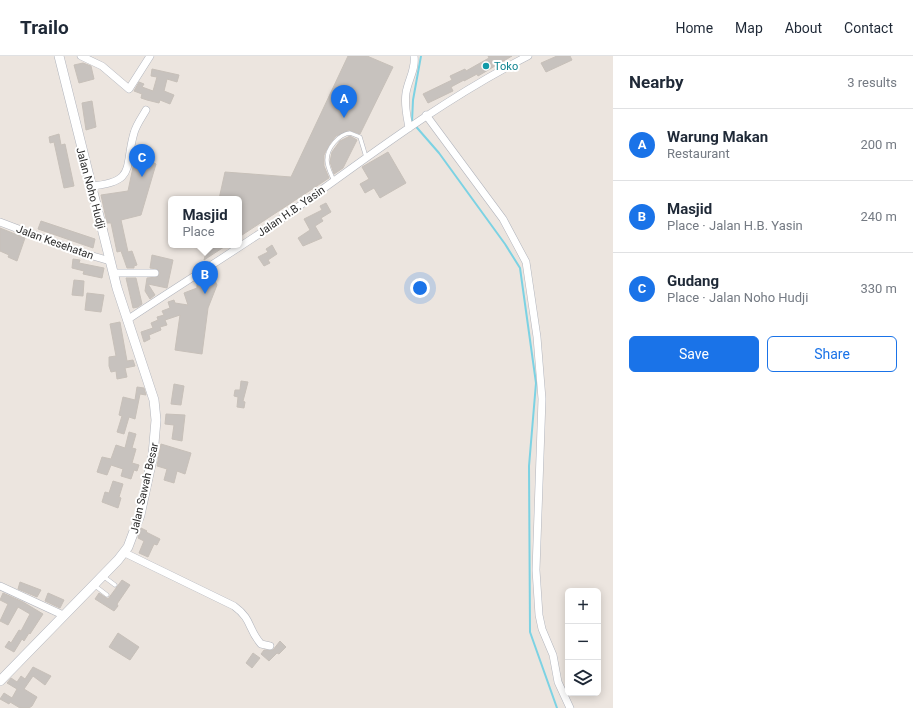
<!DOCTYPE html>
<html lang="en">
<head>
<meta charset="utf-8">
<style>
	body { margin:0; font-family:Roboto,sans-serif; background:#f2f2f3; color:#1f2937 }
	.controls { position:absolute; right:12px; bottom:12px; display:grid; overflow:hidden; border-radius:6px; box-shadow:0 2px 10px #0003 }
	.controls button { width:36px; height:36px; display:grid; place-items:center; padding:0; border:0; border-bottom:1px solid #e0e1e3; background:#fff; color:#1f2937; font:20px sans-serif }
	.you { position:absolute; left:420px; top:232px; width:14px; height:14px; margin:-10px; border:3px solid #fff; border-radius:50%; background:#1a73e8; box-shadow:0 0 0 6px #1a73e833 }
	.badge { display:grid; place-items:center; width:26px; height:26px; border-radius:50%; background:#1a73e8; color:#fff; font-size:13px; font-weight:700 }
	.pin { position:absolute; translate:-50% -33px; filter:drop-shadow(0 1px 2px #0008) }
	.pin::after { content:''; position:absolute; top:21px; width:14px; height:12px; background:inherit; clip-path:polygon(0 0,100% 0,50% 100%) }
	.popup { position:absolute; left:168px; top:140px; width:74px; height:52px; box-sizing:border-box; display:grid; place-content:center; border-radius:6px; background:#fff; filter:drop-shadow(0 1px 3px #0005); font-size:13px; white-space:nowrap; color:#747a83 }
	.popup b { font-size:15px; color:#1f2937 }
	.popup::after { content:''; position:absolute; left:50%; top:100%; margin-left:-8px; border:8px solid transparent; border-top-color:#fff }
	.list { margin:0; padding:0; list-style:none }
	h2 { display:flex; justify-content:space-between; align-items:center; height:52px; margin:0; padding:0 16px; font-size:17px }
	h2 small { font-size:13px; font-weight:400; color:#747a83 }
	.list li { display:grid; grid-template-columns:26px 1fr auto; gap:12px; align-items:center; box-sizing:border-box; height:72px; padding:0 16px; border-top:1px solid #e0e1e3 }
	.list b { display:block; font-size:15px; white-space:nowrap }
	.list p { margin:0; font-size:13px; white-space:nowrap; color:#747a83 }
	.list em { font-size:13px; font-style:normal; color:#747a83 }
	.actions { display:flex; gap:8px; padding:12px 16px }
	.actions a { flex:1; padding:9px 0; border:1px solid #1a73e8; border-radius:6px; text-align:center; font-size:14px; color:#1a73e8 }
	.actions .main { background:#1a73e8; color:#fff }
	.icon { flex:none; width:22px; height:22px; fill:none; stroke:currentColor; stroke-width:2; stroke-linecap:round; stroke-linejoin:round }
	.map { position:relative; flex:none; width:613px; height:652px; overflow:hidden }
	header { display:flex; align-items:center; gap:24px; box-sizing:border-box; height:56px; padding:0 20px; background:#fff; border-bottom:1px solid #e0e1e3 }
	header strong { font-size:19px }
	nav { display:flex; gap:22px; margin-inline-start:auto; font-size:14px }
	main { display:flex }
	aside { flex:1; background:#fff }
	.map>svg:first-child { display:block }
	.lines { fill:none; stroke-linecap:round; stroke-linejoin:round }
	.stream { stroke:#7cd2e3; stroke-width:2 }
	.building { fill:#c7c2be; stroke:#c7c0b9 }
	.lane-casing { stroke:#b2b5bd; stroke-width:4.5 }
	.street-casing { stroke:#b2b5bd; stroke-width:8 }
	.secondary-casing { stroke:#b2b5bd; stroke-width:10 }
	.lane { stroke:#fff; stroke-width:3.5 }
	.street { stroke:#fff; stroke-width:7 }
	.secondary { stroke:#fff; stroke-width:9 }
	.culture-dot { fill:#0f9aa8; stroke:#fff; stroke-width:1.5 }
	.labels { text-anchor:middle; stroke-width:4; stroke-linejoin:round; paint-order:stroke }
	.culture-label { font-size:11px; fill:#0d838f; stroke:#fff; text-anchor:start }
	.street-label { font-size:11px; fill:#2b2b2b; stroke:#fff }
</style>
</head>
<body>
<header>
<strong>Trailo</strong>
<nav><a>Home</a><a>Map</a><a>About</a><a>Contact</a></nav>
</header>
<main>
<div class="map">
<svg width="613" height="652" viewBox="0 0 613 652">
	<rect width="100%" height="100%" fill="#ece5df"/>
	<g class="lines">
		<path class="stream" d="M421 0 413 44 412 66 439 97 505 188 520 212 536 327 529 410 530 576 557 652"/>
	</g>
	<path class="building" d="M348 0H367L393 11 360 78 349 74 336 80 329 89 324 99V110L329 122 239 181V143H219L225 116 291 121Z
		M488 0H512L478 20 477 18 464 25V24L451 31 453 35 428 47 423 38 452 24 450 20 465 13 466 15 489 2Z
		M557 0H570L572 4 546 16 541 7Z
		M83 7 91 10 94 23 79 27 74 9Z
		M152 13 179 19 177 26 167 23 164 35 174 39 170 48 160 44 159 47 147 44 141 42 142 38 134 35 139 26 144 28 142 31 153 35 157 21 151 20Z
		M92 45 96 71 86 74 82 47Z
		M59 78 61 89 65 88 74 130 64 132 54 86 50 87 49 81Z
		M350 80 357 84 343 112 334 118 330 106 332 96 340 85Z
		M388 96 406 127 380 142 374 132 365 137 360 128 369 123 362 111Z
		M136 97 156 108 141 159 121 164 128 196 132 195 137 209 134 210V212H127L121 195 117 196 111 167H107L101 139 128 135Z
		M326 147 331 156 321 162 323 165 315 170 322 182 303 190 298 182 310 174 304 163 322 154 320 150Z
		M41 165 95 183 93 192 38 173Z
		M0 172 25 182 17 205 8 201 9 199 0 195Z
		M208 189H227L204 204Z
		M272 189 277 198 268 204 270 207 264 210 258 201 268 196 266 193Z
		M152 199 173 204 167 232 148 228 155 239 150 243 145 235 147 222 157 221 160 217 157 213 150 212Z
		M73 203 80 204 79 207 104 212 102 222 83 218 84 215 72 212Z
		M213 221 217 229 208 252 202 298 175 294 180 259 165 264 167 269 160 271 161 274 149 279 150 283 144 286 141 276 153 272 151 267 158 264 157 261 164 259 162 255 170 252 168 246 174 244 175 247 188 249 184 237 197 232V228Z
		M126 222H136L142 248 138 251 133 252Z
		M74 224 84 225 83 240 72 239Z
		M87 237 104 239 101 256 85 254Z
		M120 266 127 305 133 304 135 310 125 312 127 321 117 323 116 315 111 316 109 310V301L116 300 110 268Z
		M241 325 248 326 243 345 245 346 244 352 237 351 238 341 234 340 235 334H240Z
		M174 328 184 330 181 349 171 348Z
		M137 331 144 332 146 339 140 338 135 363 129 361 124 378 117 376 122 360 119 359 123 341 135 344Z
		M166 358 185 359 182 385 172 383 174 369 165 368Z
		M129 376 136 378 132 392 136 393 132 407 139 409 137 415 134 414 131 423 121 420 123 413 111 409 107 419 97 416 102 401 111 403 116 389 125 392Z
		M161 388 191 397 185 418 177 415 174 427 164 424 167 413 157 410Z
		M113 425 123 428 119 441 121 442 118 452 102 446 105 436 109 437Z
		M141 472 147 475 146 476 160 483 157 489 154 488 148 501 139 497 144 485 138 482Z
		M122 524 130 529 117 548 118 550 114 555 95 543 99 537 108 543Z
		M20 526 41 534 37 541 18 533Z
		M3 537 23 546 43 558 30 578 29 577 24 585 22 583 14 596 5 591 9 585 11 587 19 574 21 575 30 558 18 551 8 569 0 565 8 548 0 544Z
		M48 537 64 544 60 552 45 545Z
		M118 577 139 591 130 604 109 591Z
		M280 585 286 591 279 598 277 597 269 605 261 598 264 594H273Z
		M253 597 260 602 252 612 246 607Z
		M33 611 51 620 45 629 33 620 24 633 37 641 32 650 29 652H20L10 646 9 648 0 643 4 637 12 642 17 633 7 627 11 622 17 626 21 620 25 623Z"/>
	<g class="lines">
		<g class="lane-casing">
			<path id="lane" d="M334 125C331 118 327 111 327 104 327 92 339 78 350 77L360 81 366 101
				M103 520 115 529
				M94 529 107 539"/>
		</g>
		<g class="street-casing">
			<path id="street" d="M81 0 102 10 129 33 150 0
				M426 59 503 163 526 206 537 281 542 343 536 514 539 559 542 573 553 599 558 626 570 652
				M409 72C407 60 404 49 406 37 408 24 416 13 414 0
				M91 130C137 126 124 111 134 77 136 69 142 61 146 54
				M0 166 79 196 110 205
				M113 217H155
				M127 264C178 230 230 198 280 164 361 106 438 46 528 0
				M125 497 234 550C253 564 247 572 261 588L270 590
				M0 530 63 559"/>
		</g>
		<g class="secondary-casing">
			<path id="secondary" d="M0 625 118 504 128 491 140 459 153 399 156 364 154 344 117 232 59 0"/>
		</g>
		<use href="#lane" class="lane"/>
		<use href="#street" class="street"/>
		<use href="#secondary" class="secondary"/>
	</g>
	<circle class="culture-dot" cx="486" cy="10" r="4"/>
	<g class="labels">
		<g class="culture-label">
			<text x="494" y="14">Toko</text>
		</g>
		<g class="street-label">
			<text transform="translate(91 132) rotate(75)" y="4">Jalan Noho Hudji</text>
			<text transform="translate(291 155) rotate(-35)" y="4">Jalan H.B. Yasin</text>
			<text transform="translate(55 186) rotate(20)" y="4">Jalan Kesehatan</text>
			<text transform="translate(144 432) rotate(-77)" y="4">Jalan Sawah Besar</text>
		</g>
	</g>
</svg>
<div class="controls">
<button>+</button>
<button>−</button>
<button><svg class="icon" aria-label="layers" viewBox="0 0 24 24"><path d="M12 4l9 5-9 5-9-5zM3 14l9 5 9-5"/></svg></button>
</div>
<div class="you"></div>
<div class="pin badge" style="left:344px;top:62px">A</div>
<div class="pin badge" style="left:205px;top:238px">B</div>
<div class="popup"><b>Masjid</b>Place</div>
<div class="pin badge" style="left:142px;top:121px">C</div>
</div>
<aside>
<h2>Nearby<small>3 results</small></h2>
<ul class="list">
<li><span class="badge">A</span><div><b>Warung Makan</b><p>Restaurant</p></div><em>200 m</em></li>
<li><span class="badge">B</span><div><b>Masjid</b><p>Place · Jalan H.B. Yasin</p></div><em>240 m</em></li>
<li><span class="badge">C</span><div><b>Gudang</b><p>Place · Jalan Noho Hudji</p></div><em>330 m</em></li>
</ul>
<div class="actions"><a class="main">Save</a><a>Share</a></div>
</aside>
</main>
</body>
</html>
